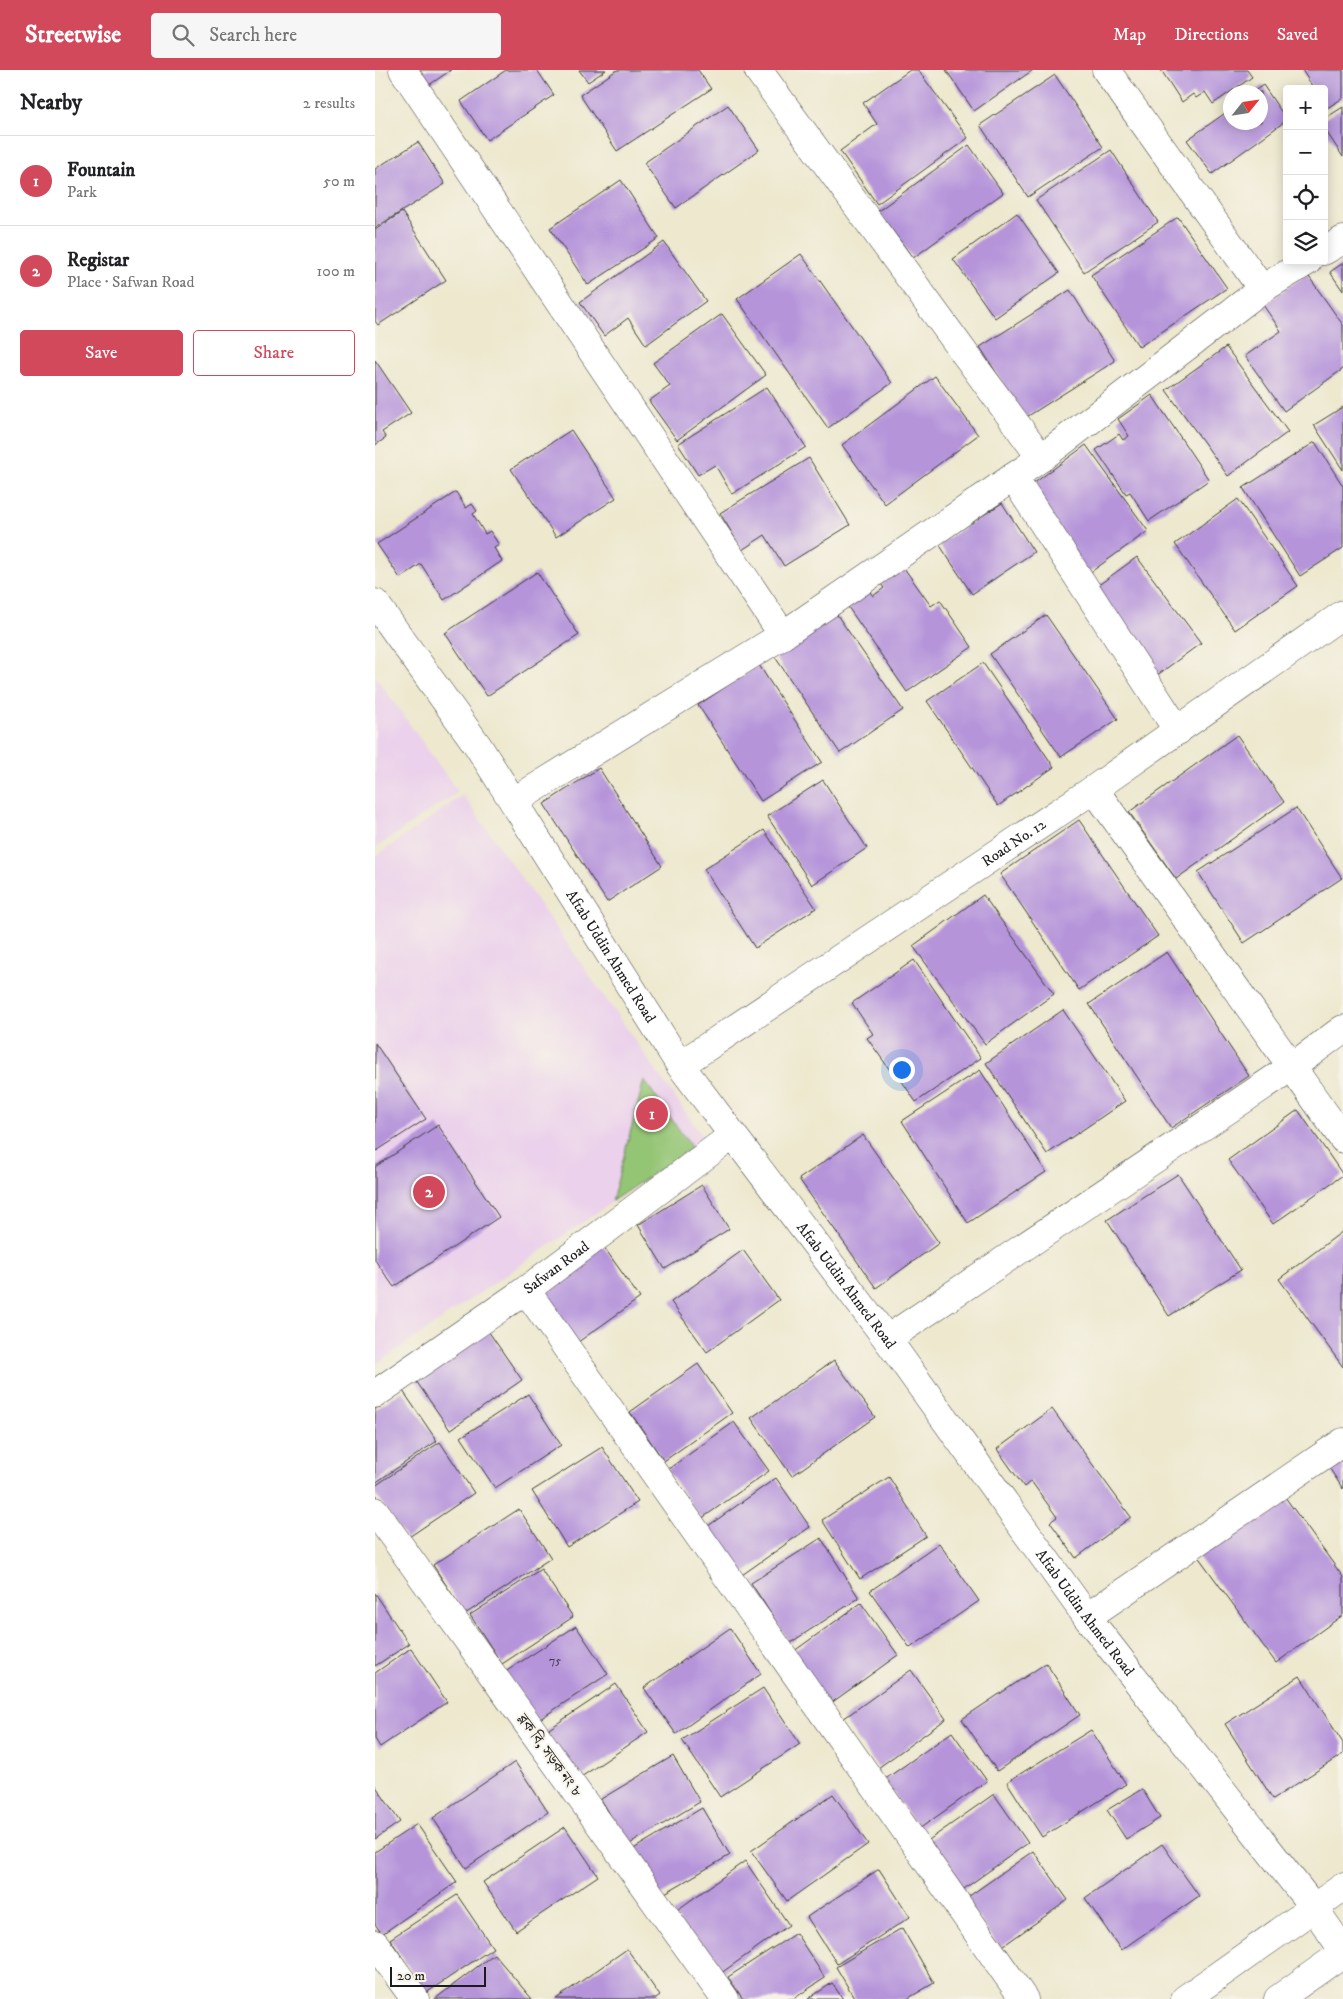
<!DOCTYPE html>
<html lang="en">
<head>
<meta charset="utf-8">
<style>
	body { margin:0; font-family:"IM FELL DW Pica","Noto Serif Bengali",serif; background:#f6f6f6; color:#202124 }
	.controls { position:absolute; right:15px; top:15px; display:grid; overflow:hidden; border-radius:5px; box-shadow:0 2px 12px #0003 }
	.controls button { width:45px; height:45px; display:grid; place-items:center; padding:0; border:0; border-bottom:1px solid #e0e0e0; background:#fff; color:#202124; font:25px sans-serif }
	.compass { position:absolute; left:848px; top:15px; width:45px; height:45px; border-radius:50%; background:#fff; box-shadow:0 2px 12px #0003; rotate:60deg }
	.scale { position:absolute; left:15px; bottom:12px; width:96px; box-sizing:border-box; padding-left:5px; border:2px solid #1c1c1c; border-top:0; font-size:14px; line-height:18px; white-space:nowrap; color:#1c1c1c; -webkit-text-stroke:4px #f7f3e8; paint-order:stroke }
	.you { position:absolute; left:526px; top:999px; width:18px; height:18px; margin:-12px; border:4px solid #fff; border-radius:50%; background:#1a73e8; box-shadow:0 0 0 8px #1a73e833 }
	.badge { display:grid; place-items:center; width:32px; height:32px; border-radius:50%; background:#d1495b; color:#fff; font-size:16px; font-weight:700 }
	.pin { position:absolute; translate:-50% -50%; border:2px solid #fff; box-shadow:0 1px 5px #0006 }
	.list { margin:0; padding:0; list-style:none }
	h2 { display:flex; justify-content:space-between; align-items:center; height:65px; margin:0; padding:0 20px; font-size:21px }
	h2 small { font-size:16px; font-weight:400; color:#757577 }
	.list li { display:grid; grid-template-columns:32px 1fr auto; gap:15px; align-items:center; box-sizing:border-box; height:90px; padding:0 20px; border-top:1px solid #e0e0e0 }
	.list b { display:block; font-size:19px; white-space:nowrap }
	.list p { margin:0; font-size:16px; white-space:nowrap; color:#757577 }
	.list em { font-size:16px; font-style:normal; color:#757577 }
	.actions { display:flex; gap:10px; padding:15px 20px }
	.actions a { flex:1; padding:11px 0; border:1px solid #d1495b; border-radius:5px; text-align:center; font-size:18px; color:#d1495b }
	.actions .main { background:#d1495b; color:#fff }
	.icon { flex:none; width:28px; height:28px; fill:none; stroke:currentColor; stroke-width:2; stroke-linecap:round; stroke-linejoin:round }
	.map { position:relative; flex:none; width:968px; height:1929px; overflow:hidden }
	header { display:flex; align-items:center; gap:30px; box-sizing:border-box; height:70px; padding:0 25px; background:#d1495b; color:#fff }
	header strong { font-size:24px }
	nav { display:flex; gap:28px; margin-inline-start:auto; font-size:18px }
	.search { width:350px; height:45px; background:#f6f6f6; display:flex; align-items:center; gap:12px; box-sizing:border-box; padding:0 18px; border-radius:5px; color:#757577; font-size:19px }
	main { display:flex }
	aside { flex:1; background:#fff }
	.map>svg:first-child { display:block }
	.built { fill:#ebd1eb }
	.green { fill:#94c574; stroke:#587048 }
	.building { fill:#b594da }
	.lines { fill:none; stroke-linecap:round; stroke-linejoin:round }
	.street-casing { stroke:#3b3b37; stroke-width:29 }
	.secondary-casing { stroke:#3b3b37; stroke-width:29 }
	.street { stroke:#fff; stroke-width:28 }
	.secondary { stroke:#fff; stroke-width:28 }
	.labels { text-anchor:middle; stroke-width:4; stroke-linejoin:round; paint-order:stroke }
	.number-label { font-size:12px; fill:#423a4c }
	.street-label { font-size:15px; fill:#1c1c1c; stroke:#f7f3e8 }
</style>
</head>
<body>
<header>
<strong>Streetwise</strong>
<div class="search"><svg class="icon" aria-label="search" viewBox="0 0 24 24"><circle cx="10" cy="10" r="6"/><path d="M15 15l6 6"/></svg>Search here</div>
<nav><a>Map</a><a>Directions</a><a>Saved</a></nav>
</header>
<main>
<aside>
<h2>Nearby<small>2 results</small></h2>
<ul class="list">
<li><span class="badge">1</span><div><b>Fountain</b><p>Park</p></div><em>50 m</em></li>
<li><span class="badge">2</span><div><b>Registar</b><p>Place · Safwan Road</p></div><em>100 m</em></li>
</ul>
<div class="actions"><a class="main">Save</a><a>Share</a></div>
</aside>
<div class="map">
<svg width="968" height="1929" viewBox="0 0 968 1929">
	<rect width="100%" height="100%" fill="#f7f3e8"/>
	<filter id="ink" filterUnits="userSpaceOnUse"><feTurbulence type="fractalNoise" baseFrequency=".02" numOctaves="2"/><feDisplacementMap in="SourceGraphic" scale="10" xChannelSelector="R" yChannelSelector="G"/><feConvolveMatrix kernelMatrix="1 2 1 2 8 2 1 2 1" color-interpolation-filters="sRGB"/></filter>
	<filter id="wash" filterUnits="userSpaceOnUse"><feTurbulence type="fractalNoise" baseFrequency=".0096" numOctaves="4" result="noise"/><feDisplacementMap in="SourceGraphic" scale="20" xChannelSelector="R" yChannelSelector="G"/><feGaussianBlur stdDeviation="1.12" result="paint"/><feColorMatrix in="noise" values="0 0 0 0 0 0 0 0 0 0 0 0 0 0 0 0 0 1.4 0 .05"/><feComposite in="paint" operator="in"/></filter>
	<g filter="url(#wash)">
		<rect width="100%" height="100%" fill="#ede8ce"/>
		<path class="built" d="M0 606 83 722 0 778Z
			M88 725 329 1069 0 1295V787Z"/>
		<path class="green" d="M269 1010 317 1078 237 1131Z"/>
		<g id="blocks">
			<path class="building" d="M44 0H76L54 15Z
				M131 0H162L179 25 112 70 86 31Z
				M204 0H231L213 12Z
				M242 0H323L336 19 242 81 205 25Z
				M535 0H543L593 68 502 134 465 81 502 54 488 33Z
				M571 0H658L599 41Z
				M786 0H872L877 7 838 34 830 22 821 28 818 24 807 32Z
				M927 0H968V28L952 38 949 34V19H939Z
				M680 5 728 77 653 127 605 55Z
				M888 15 912 50 837 104 812 70 856 39V52H886V22H878Z
				M353 35 384 80 301 138 269 93Z
				M968 37V87L949 58V49Z
				M43 72 70 114 0 158V99Z
				M594 75 628 123 538 188 503 141Z
				M736 80 783 152 709 202 661 130Z
				M246 110 284 168 213 215 175 158Z
				M27 142 71 210 3 255 0 251V160Z
				M642 143 684 203 620 248 578 189Z
				M803 147 852 218 764 277 716 205Z
				M289 172 331 231 271 275 253 248 229 266 205 232Z
				M426 184 517 313 453 358 362 229Z
				M968 193V221L955 202Z
				M932 204 968 255V299L909 341 870 286 906 261 888 235Z
				M695 220 740 291 650 348 605 277Z
				M347 244 391 305 302 370 274 331 295 316 278 293Z
				M851 277 913 362 853 406 791 320Z
				M0 290 36 343 7 362 11 368 0 375Z
				M560 306 603 365 510 434 467 375Z
				M392 317 431 377 357 424 340 395 323 405 303 374Z
				M777 325 834 410 774 451 755 422 751 424 721 380 744 364 748 370 754 366 743 349Z
				M968 337V400L939 355Z
				M196 360 241 428 181 467 136 399Z
				M940 372 968 416V478L925 506 868 418Z
				M711 375 773 461 713 504 651 419Z
				M434 388 475 455 409 496 390 465 367 480 345 443Z
				M81 422 91 438 97 434 102 441 98 444 110 464 115 461 124 475 119 478 127 491 69 530 46 494 25 508 2 474Z
				M863 429 923 516 860 560 800 474Z
				M627 433 659 482 597 524 564 474Z
				M762 487 826 573 781 606 718 519Z
				M529 498 556 536 565 530 597 577 532 622 473 537 495 522 498 526 509 518 506 514Z
				M162 502 204 565 112 626 70 563Z
				M460 542 528 640 465 683 398 584Z
				M671 545 743 649 686 687 615 584Z
				M608 593 679 697 623 736 552 631Z
				M384 595 447 692 386 731 323 635Z
				M862 665 909 732 801 809 754 742Z
				M224 698 287 796 232 832 169 734Z
				M448 710 492 778 437 815 392 746Z
				M921 738 967 808 869 873 823 802Z
				M704 750 783 866 704 920 625 804Z
				M389 760 441 838 380 878 329 799Z
				M608 825 679 924 610 974 538 876Z
				M792 882 874 1006 796 1058 714 934Z
				M539 890 606 988 541 1032 518 998 515 1000 492 968 498 964 477 933Z
				M688 940 750 1031 672 1084 611 993Z
				M0 973 51 1049 0 1082Z
				M605 1000 671 1102 593 1153 527 1051Z
				M923 1040 968 1105 898 1154 853 1090Z
				M63 1055 124 1147 19 1217 0 1190V1097Z
				M488 1065 564 1173 501 1218 424 1109Z
				M803 1104 866 1200 794 1246 732 1150Z
				M327 1115 354 1159 290 1199 263 1155Z
				M968 1161V1297L904 1209Z
				M226 1173 265 1228 199 1275 160 1221Z
				M368 1180 404 1230 332 1282 296 1232Z
				M109 1255 147 1310 75 1360 37 1305Z
				M459 1290 500 1347 417 1406 376 1348Z
				M323 1294 357 1343 289 1391 255 1342Z
				M28 1321 62 1371 0 1413V1339Z
				M153 1324 186 1375 120 1418 86 1367Z
				M677 1339 756 1447 701 1488 675 1452 682 1447 656 1411 649 1417 622 1379Z
				M359 1352 394 1401 326 1449 292 1400Z
				M65 1372 99 1423 31 1469 0 1423V1416Z
				M227 1377 263 1432 192 1477 157 1421Z
				M968 1381V1419L951 1393Z
				M514 1407 551 1466 485 1509 447 1450Z
				M401 1408 435 1457 367 1505 333 1456Z
				M907 1423 968 1507V1545L901 1593 822 1485Z
				M144 1439 176 1488 90 1544 58 1495Z
				M446 1468 484 1528 415 1573 376 1513Z
				M564 1473 604 1531 535 1578 495 1521Z
				M166 1499 198 1547 127 1594 95 1545Z
				M0 1523 34 1574 0 1596Z
				M486 1533 523 1585 452 1636 415 1584Z
				M201 1556 233 1604 162 1651 130 1602Z
				M355 1558 386 1604 301 1664 269 1618Z
				M36 1578 72 1632 5 1677 0 1669V1603Z
				M671 1593 705 1645 622 1701 587 1649Z
				M536 1600 571 1649 503 1698 468 1649Z
				M925 1606 968 1673V1684L898 1729 850 1654Z
				M241 1614 273 1662 203 1709 171 1661Z
				M388 1618 425 1674 345 1727 307 1670Z
				M716 1660 751 1714 667 1767 632 1712Z
				M577 1662 612 1711 544 1759 509 1710Z
				M298 1686 325 1732 253 1775 226 1729Z
				M140 1692 173 1742 91 1798 58 1748Z
				M0 1715 25 1752 0 1769Z
				M767 1719 785 1748 751 1769 732 1740Z
				M458 1724 493 1774 412 1831 376 1781Z
				M619 1724 653 1773 586 1821 551 1772Z
				M327 1738 355 1785 283 1827 255 1781Z
				M42 1754 82 1812 7 1864 0 1854V1782Z
				M190 1757 223 1806 141 1861 108 1812Z
				M787 1774 824 1826 746 1880 710 1828Z
				M658 1781 693 1830 625 1878 590 1829Z
				M370 1791 414 1855 342 1906 298 1843Z
				M504 1799 535 1847 462 1894 432 1847Z
				M82 1825 118 1878 51 1923 15 1869Z
				M527 1858 559 1913 532 1929H480L461 1897Z
				M421 1863 450 1908 418 1929H368L353 1907Z
				M252 1879 285 1926 281 1929H181Z
				M119 1884 157 1929H60Z
				M457 1913 468 1929H433Z"/>
		</g>
	</g>
	<g filter="url(#ink)">
		<use href="#blocks" fill-opacity="0" stroke="#3b3b37" stroke-width="1"/>
		<g class="lines">
			<g class="street-casing">
				<g id="street">
					<path d="M28 0 408 565"/>
					<path d="M383 0 666 388"/>
					<path d="M731 0 887 219"/>
					<path d="M949 181 968 170"/>
					<path d="M638 407 803 661"/>
					<path id="s1" d="M0 533 103 676 305 995 512 1269 712 1547 939 1838 968 1880"/>
					<path d="M719 719 968 1069"/>
					<path d="M139 731 408 565 666 388 887 219 933 191"/>
					<path id="s2" d="M305 995 719 719 968 544"/>
					<path d="M151 1220 649 1929"/>
					<path d="M512 1269 918 996 968 959"/>
					<path id="s3" d="M0 1324 151 1220 358 1065"/>
					<path d="M0 1441 350 1929"/>
					<path d="M712 1547 968 1372"/>
					<path d="M0 1874 40 1929"/>
				</g>
			</g>
			<g class="secondary-casing">
				<path id="secondary" d="M810 1929 968 1817
					M903 1929 968 1883"/>
			</g>
			<use href="#street" class="street"/>
			<use href="#secondary" class="secondary"/>
		</g>
	</g>
	<g class="labels">
		<g class="number-label">
			<text x="180" y="1594">75</text>
		</g>
		<g class="street-label">
			<text dy="5" stroke="none"><textPath href="#s2" startOffset="401">Road No. 12</textPath></text>
			<text dy="5" stroke="none"><textPath href="#s1" startOffset="425">Aftab Uddin Ahmed Road</textPath></text>
			<text dy="5" stroke="none"><textPath href="#s3" startOffset="221">Safwan Road</textPath></text>
			<text dy="5" stroke="none"><textPath href="#s1" startOffset="830">Aftab Uddin Ahmed Road</textPath></text>
			<text dy="5" stroke="none"><textPath href="#s1" startOffset="1235">Aftab Uddin Ahmed Road</textPath></text>
			<text transform="translate(175 1685) rotate(54)" y="5">ব্লক বি, সড়ক নং ৮</text>
		</g>
	</g>
</svg>
<div class="controls">
<button>+</button>
<button>−</button>
<button><svg class="icon" aria-label="locate" viewBox="0 0 24 24"><circle cx="12" cy="12" r="6"/><path d="M12 2v4M12 18v4M2 12h4M18 12h4"/></svg></button>
<button><svg class="icon" aria-label="layers" viewBox="0 0 24 24"><path d="M12 4l9 5-9 5-9-5zM3 14l9 5 9-5"/></svg></button>
</div>
<svg class="compass" viewBox="-18 -18 36 36"><path d="M0-13l5 13h-10z" fill="#e53935"/><path d="M0 13l5-13h-10z" fill="#757577"/></svg>
<div class="scale">20 m</div>
<div class="you"></div>
<div class="pin badge" style="left:277px;top:1044px">1</div>
<div class="pin badge" style="left:54px;top:1122px">2</div>
</div>
</main>
</body>
</html>
